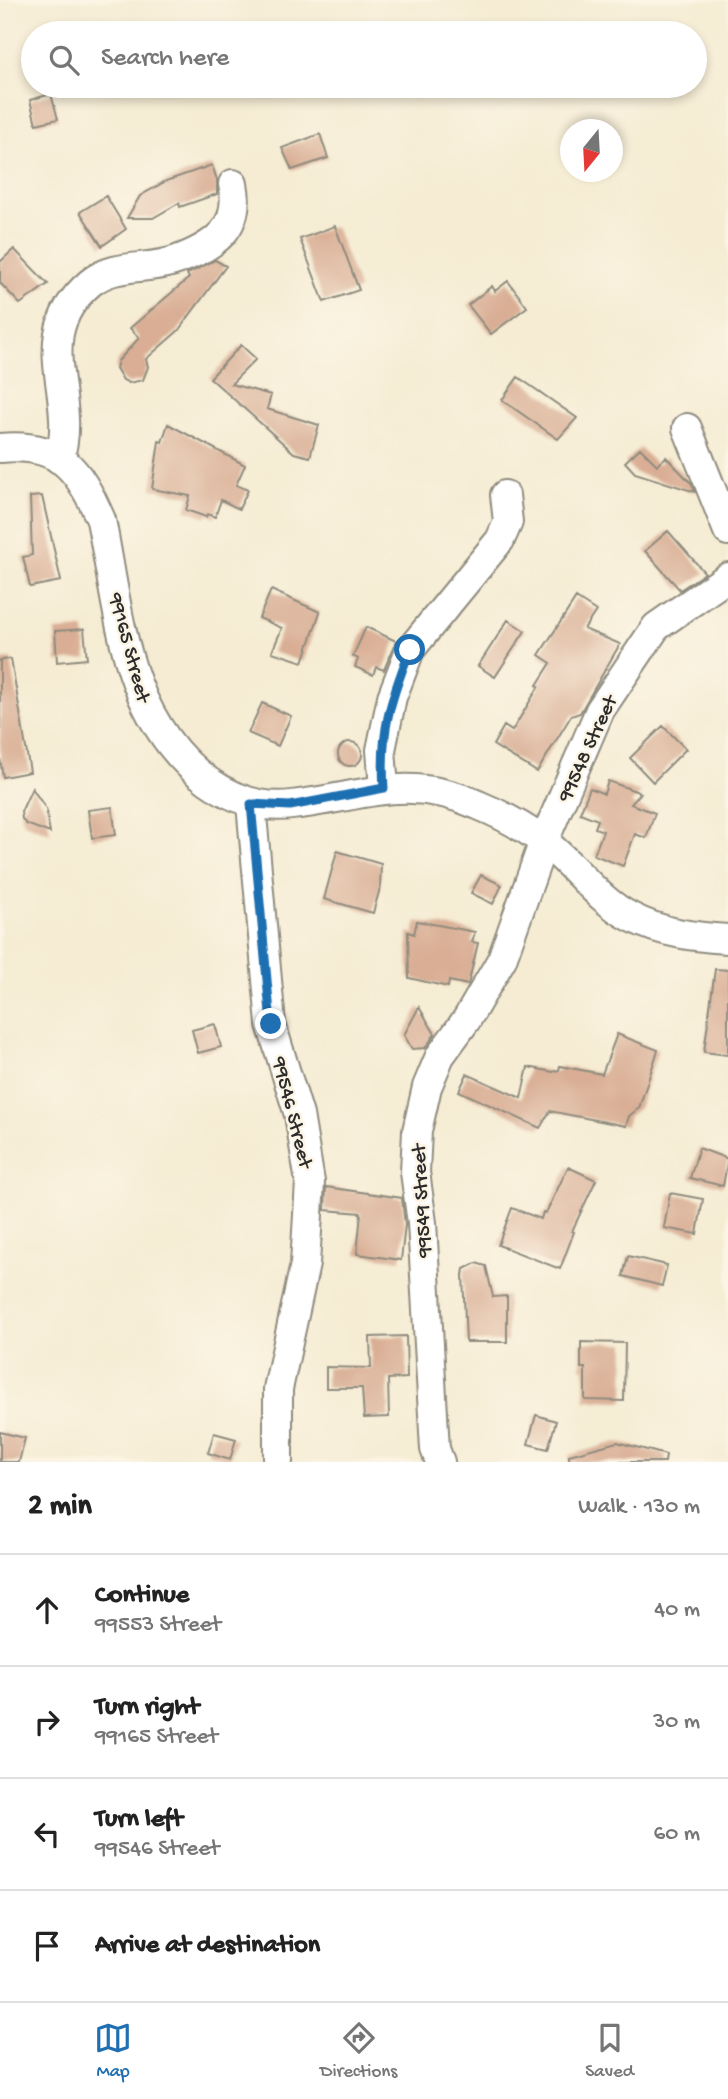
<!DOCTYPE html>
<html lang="en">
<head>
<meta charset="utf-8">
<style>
	body { margin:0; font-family:"Gochi Hand",sans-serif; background:#f6f6f6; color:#222 }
	.compass { position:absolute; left:560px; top:119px; width:63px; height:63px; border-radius:50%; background:#fff; box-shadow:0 4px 10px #0003; rotate:198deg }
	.stop { position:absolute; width:21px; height:21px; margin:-16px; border:5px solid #1f6fb2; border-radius:50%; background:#fff }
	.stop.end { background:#1f6fb2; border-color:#fff; box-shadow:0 2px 7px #0008 }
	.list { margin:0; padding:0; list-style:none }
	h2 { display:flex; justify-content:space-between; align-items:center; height:91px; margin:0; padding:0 28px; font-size:30px }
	h2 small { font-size:23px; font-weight:400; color:#767676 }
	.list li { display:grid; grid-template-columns:46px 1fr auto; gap:21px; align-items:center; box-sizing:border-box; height:112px; padding:0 28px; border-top:2px solid #e0e0e0 }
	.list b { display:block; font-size:26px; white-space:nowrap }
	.list p { margin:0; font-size:23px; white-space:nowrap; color:#767676 }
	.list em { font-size:23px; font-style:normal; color:#767676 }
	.icon { flex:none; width:38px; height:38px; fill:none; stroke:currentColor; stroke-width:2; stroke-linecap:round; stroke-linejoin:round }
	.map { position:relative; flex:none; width:728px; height:1462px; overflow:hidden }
	.search { position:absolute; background:#fff; box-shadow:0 4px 10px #0003; left:21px; right:21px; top:21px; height:77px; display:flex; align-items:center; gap:18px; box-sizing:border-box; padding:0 24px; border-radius:38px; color:#767676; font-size:26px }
	.sheet { height:539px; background:#fff }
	nav { display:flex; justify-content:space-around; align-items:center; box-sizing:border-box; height:98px; border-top:2px solid #e0e0e0; background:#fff; font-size:19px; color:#767676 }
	nav a { display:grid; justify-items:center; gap:4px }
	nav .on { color:#1f6fb2 }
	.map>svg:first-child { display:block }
	.building { fill:#d9ae94 }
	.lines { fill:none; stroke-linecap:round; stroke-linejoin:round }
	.minor-casing { stroke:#908c7f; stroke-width:32 }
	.minor { stroke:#fff; stroke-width:28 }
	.route { stroke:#1f6fb2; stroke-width:9 }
	.labels { text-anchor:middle; stroke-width:5; stroke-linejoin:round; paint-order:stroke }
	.street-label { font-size:21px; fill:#2b2b2b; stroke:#fcf5e5 }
</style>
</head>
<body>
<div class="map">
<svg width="728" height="1462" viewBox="0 0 728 1462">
	<rect width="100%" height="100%" fill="#fcf5e5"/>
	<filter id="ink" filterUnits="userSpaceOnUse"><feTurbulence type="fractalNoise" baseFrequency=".0143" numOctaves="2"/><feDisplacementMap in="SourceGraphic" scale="14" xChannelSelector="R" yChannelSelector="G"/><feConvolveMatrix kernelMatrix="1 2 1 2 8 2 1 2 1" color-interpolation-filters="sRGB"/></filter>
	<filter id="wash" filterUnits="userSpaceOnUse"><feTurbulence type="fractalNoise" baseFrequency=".00686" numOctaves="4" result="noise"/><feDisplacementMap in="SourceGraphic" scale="28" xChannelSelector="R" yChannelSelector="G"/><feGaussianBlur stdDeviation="1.57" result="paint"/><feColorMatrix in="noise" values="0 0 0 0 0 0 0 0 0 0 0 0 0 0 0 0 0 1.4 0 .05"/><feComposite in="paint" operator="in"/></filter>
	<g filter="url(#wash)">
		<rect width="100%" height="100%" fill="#f5ecd3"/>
		<g id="blocks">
			<path class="building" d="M51 94 58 119 36 124 30 100Z
				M320 134 328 158 292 170 282 148Z
				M212 165 217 180V194L180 207 179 203 153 218H127L140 196 166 181Z
				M106 196 126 229 102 246 80 212Z
				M335 226 359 290 324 302 300 239Z
				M14 249 48 284 20 304 0 283V262Z
				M215 260 226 266 178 331 146 359 148 367 143 380 129 383 123 380 116 368 118 361 139 338 130 328 189 278 187 274Z
				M508 281 527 307 491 334 468 305 492 286 495 291Z
				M241 345 256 359 231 384 271 395 267 409 319 425 310 457 294 453 210 378Z
				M518 377 577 418 558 439 502 400Z
				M168 424 245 465 236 485 248 490 239 509 221 500 215 517 207 514 206 517 186 510 190 496 152 489 159 441 162 442Z
				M640 448 657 465 666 457 692 484 695 492 635 473 625 462Z
				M42 496 61 581 30 587 23 557 32 555 30 497Z
				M668 531 705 573 680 590 645 551Z
				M271 590 320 612 303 662 272 652 282 628 259 618Z
				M576 598 596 611 584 629 620 644 580 713 571 716 537 772 493 745 504 726 512 731 539 686 537 685 551 663 539 655Z
				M508 620 525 631 495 677 478 666Z
				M366 627 396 641 384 670 376 667 373 675 355 667 358 659 353 656Z
				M84 629 87 659 57 662 55 631Z
				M11 659 30 772 3 777 0 759V660Z
				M262 703 291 716 278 746 248 733Z
				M663 726 686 749 653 782 630 758Z
				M338 754a12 12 0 1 1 24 0a12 12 0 1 1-24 0Z
				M608 781 641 793 631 804 655 813 646 838 635 834 623 866 594 855 603 831 595 828 598 820 580 813 590 788 604 794Z
				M32 788 46 809 50 833 26 824 22 819 21 812Z
				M112 807 116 835 92 838 88 810Z
				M337 851 381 864 380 888 373 913 324 899Z
				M481 875 502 885 493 904 471 893Z
				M417 921 475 932 472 942 478 943 468 985 449 981 448 987 409 978 408 932 414 934Z
				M715 969 728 970V1055L704 1052Z
				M419 1007 435 1034 425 1048 412 1049 404 1035Z
				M215 1024 221 1047 198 1053 192 1030Z
				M617 1034 658 1050 639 1108 629 1116 626 1126 550 1111 540 1128 459 1091 467 1074 521 1098 528 1067 553 1072 559 1070 560 1066 602 1074Z
				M699 1148 728 1159 723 1186 690 1178Z
				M568 1167 596 1180 572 1231 574 1232 560 1269 498 1245 512 1208 541 1219 543 1212 546 1213Z
				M326 1187 402 1198 405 1225 401 1260 357 1254 361 1213 325 1210Z
				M670 1193 703 1199 697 1234 664 1228Z
				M628 1256 667 1265 662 1286 623 1276Z
				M476 1263 486 1266 493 1297 507 1296V1342H466L463 1275 464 1269Z
				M406 1336 407 1378 388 1379 389 1417 364 1418 362 1388H326V1367L371 1368 370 1337Z
				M581 1342 625 1343 624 1401 585 1400V1368H581Z
				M536 1415 556 1421 548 1449 528 1444Z
				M0 1432 25 1438 19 1462H0Z
				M214 1433 236 1439 230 1460 208 1453Z
				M617 1442 666 1455 665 1462H569V1455Z"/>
		</g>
	</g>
	<g filter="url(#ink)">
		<use href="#blocks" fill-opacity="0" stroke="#908c7f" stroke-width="2"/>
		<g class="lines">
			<g class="minor-casing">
				<path id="minor" d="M687 428 728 531
					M0 448C59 442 79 468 101 520 120 615 124 719 208 781 232 798 261 809 292 805 364 797 405 773 478 805 500 814 524 827 543 841 574 864 596 899 631 917 661 933 695 937 728 939
					M59 459C80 396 26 338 90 283 115 262 149 271 177 260 215 246 242 227 233 184
					M384 788 381 750 392 697 410 650 500 540 508 522 505 495
					M251 804 271 1024 299 1115 310 1182 305 1264 278 1389V1462
					M440 1462 435 1449 422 1223 415 1172 417 1131 427 1087 440 1056 467 1019 502 959 544 841 600 710 656 627 728 577"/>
			</g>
			<use href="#minor" class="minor"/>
		</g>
	</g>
	<g class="lines" filter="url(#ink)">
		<path class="route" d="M271 1024 251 804 290 806 384 788C380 732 390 701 410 650"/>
	</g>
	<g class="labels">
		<g class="street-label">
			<text transform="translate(131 647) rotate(75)" y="7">99165 Street</text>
			<text transform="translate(586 748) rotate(-65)" y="7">99548 Street</text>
			<text transform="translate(294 1112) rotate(76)" y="7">99546 Street</text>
			<text transform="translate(420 1201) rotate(-93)" y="7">99549 Street</text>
		</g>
	</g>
</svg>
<svg class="compass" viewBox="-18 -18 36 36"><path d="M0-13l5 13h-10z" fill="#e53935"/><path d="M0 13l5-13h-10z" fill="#767676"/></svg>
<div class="stop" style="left:410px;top:650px"></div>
<div class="stop end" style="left:271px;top:1024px"></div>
<div class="search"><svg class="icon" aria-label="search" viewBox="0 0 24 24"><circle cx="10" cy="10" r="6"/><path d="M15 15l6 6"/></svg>Search here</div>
</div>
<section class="sheet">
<h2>2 min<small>Walk · 130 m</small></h2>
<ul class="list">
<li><svg class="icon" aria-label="ahead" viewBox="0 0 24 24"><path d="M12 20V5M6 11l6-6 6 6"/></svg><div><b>Continue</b><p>99553 Street</p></div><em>40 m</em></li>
<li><svg class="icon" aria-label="right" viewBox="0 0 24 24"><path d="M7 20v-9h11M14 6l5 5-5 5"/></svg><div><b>Turn right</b><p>99165 Street</p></div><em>30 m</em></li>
<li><svg class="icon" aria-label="left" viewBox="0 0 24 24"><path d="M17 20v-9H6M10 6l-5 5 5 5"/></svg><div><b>Turn left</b><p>99546 Street</p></div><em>60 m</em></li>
<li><svg class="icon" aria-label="arrive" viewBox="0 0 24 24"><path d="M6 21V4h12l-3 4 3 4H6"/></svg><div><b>Arrive at destination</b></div></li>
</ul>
</section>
<nav>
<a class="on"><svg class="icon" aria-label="map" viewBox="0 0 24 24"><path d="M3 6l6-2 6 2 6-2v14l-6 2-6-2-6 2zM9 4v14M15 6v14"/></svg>Map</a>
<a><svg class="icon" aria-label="directions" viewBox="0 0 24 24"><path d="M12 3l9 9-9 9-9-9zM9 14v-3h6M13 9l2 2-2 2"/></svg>Directions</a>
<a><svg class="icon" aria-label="saved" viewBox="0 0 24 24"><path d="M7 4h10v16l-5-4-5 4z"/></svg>Saved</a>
</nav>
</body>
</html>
